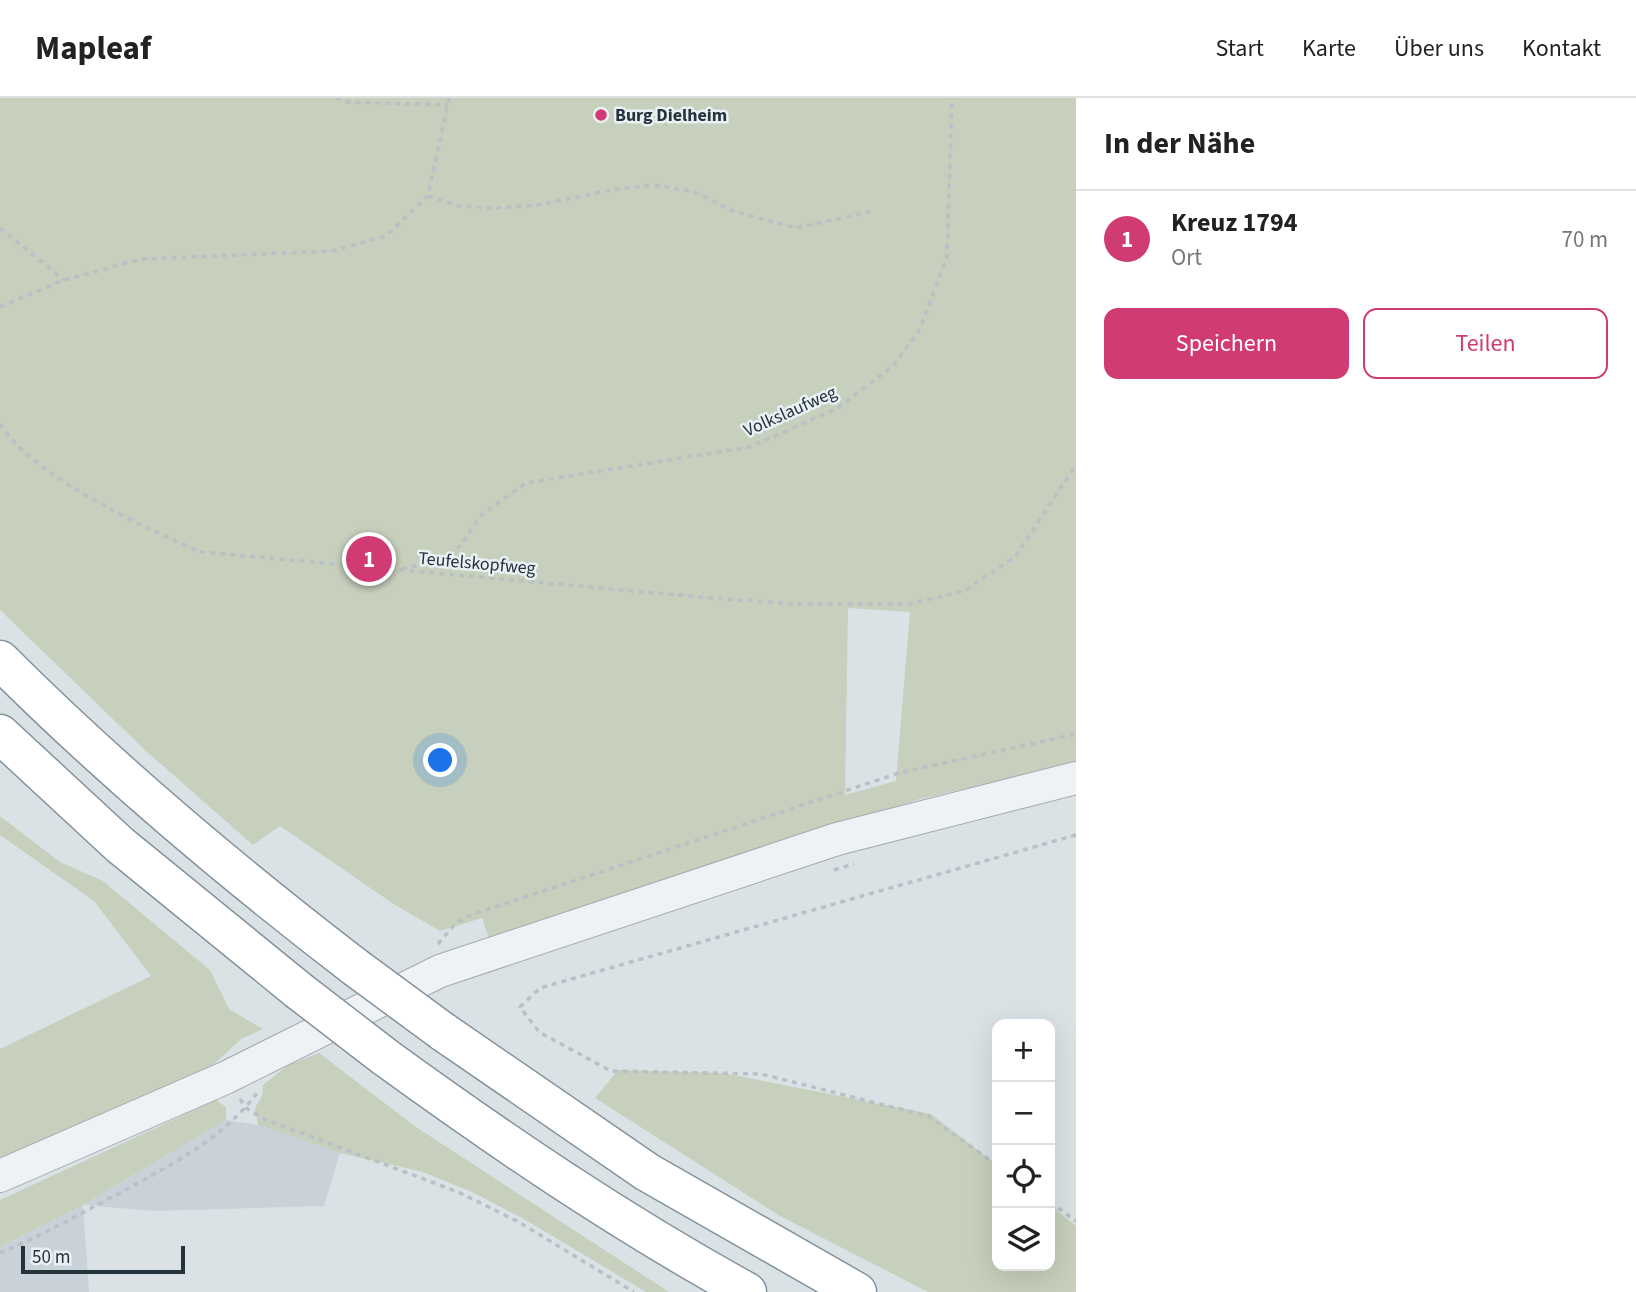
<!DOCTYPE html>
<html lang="de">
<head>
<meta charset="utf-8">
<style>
	body { margin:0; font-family:"Source Sans 3",sans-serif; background:#f2f2f2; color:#222 }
	.controls { position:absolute; right:21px; bottom:21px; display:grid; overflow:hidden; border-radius:14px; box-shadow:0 7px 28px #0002 }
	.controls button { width:63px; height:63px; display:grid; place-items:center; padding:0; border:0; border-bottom:2px solid #e0e0e0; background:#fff; color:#222; font:35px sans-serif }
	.scale { position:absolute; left:21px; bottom:18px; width:164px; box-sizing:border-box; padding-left:7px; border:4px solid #25333c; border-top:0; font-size:19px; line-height:24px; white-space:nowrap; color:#25333c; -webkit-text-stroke:5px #eaf1f4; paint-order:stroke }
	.you { position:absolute; left:441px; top:663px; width:24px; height:24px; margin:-18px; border:5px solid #fff; border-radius:50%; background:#1a73e8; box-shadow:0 0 0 10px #1a73e833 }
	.badge { display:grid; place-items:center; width:46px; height:46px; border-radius:50%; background:#d13b73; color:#fff; font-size:23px; font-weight:700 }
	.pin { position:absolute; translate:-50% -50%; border:4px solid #fff; box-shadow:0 2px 7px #0006 }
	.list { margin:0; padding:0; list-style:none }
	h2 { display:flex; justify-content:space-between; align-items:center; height:91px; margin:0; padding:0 28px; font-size:30px }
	h2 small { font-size:23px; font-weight:400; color:#767676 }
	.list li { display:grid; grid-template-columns:46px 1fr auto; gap:21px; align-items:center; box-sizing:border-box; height:98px; padding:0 28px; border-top:2px solid #e0e0e0 }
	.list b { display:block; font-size:26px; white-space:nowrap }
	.list p { margin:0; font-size:23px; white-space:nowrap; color:#767676 }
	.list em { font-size:23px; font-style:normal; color:#767676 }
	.actions { display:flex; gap:14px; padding:21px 28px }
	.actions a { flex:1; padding:16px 0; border:2px solid #d13b73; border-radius:14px; text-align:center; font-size:24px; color:#d13b73 }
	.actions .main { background:#d13b73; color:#fff }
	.icon { flex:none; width:38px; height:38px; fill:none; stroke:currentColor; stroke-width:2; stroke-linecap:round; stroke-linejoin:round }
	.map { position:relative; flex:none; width:1076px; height:1194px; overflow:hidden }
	header { display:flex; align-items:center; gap:42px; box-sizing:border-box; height:98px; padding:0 35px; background:#fff; border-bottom:2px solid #e0e0e0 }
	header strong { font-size:33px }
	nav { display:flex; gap:38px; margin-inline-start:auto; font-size:24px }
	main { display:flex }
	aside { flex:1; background:#fff }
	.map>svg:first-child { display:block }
	.built { fill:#c9d2d8 }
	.green { fill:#c6d0bc; fill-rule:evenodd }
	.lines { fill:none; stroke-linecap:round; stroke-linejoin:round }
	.tertiary-casing { stroke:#a1aab0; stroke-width:34 }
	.motorway-casing { stroke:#83939d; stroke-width:41 }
	.path { stroke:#bac0c5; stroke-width:3.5; stroke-dasharray:5 5; stroke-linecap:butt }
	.tertiary { stroke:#eef2f5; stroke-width:32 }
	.motorway { stroke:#fff; stroke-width:38 }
	.motorway-bridge-casing { stroke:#83939d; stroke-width:41; stroke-linecap:butt }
	.motorway-bridge { stroke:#fff; stroke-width:38 }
	.poi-dot { fill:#d13b73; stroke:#eaf1f4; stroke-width:2.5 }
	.labels { text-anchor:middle; stroke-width:5; stroke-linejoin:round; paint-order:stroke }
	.poi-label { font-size:18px; font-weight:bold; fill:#25333c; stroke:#eaf1f4; text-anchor:start }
	.street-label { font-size:18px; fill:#25333c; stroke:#eaf1f4 }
</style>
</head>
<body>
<header>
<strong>Mapleaf</strong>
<nav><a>Start</a><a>Karte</a><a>Über uns</a><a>Kontakt</a></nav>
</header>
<main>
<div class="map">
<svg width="1076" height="1194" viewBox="0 0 1076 1194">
	<rect width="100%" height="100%" fill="#dbe2e6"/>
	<path class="built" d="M226 1022 258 1027 340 1055 324 1108 154 1113 83 1107 89 1194H0V1149L83 1107Z"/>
	<path class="green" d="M0 0H1076V665L920 701 490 843 482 820 440 833 395 807 280 728 253 747 146 653 0 512ZM848 510 910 514 896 683 845 697Z
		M0 718 60 764 103 783 210 872 229 911 263 931 241 941 207 973 0 1066V951L151 878 94 803 0 737Z
		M319 955 416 1029 669 1194H646L524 1121 472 1094 423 1074 340 1055 258 1027 255 1010 262 998 263 987 288 967Z
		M618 972 723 975 931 1016 997 1067V1168H1050V1107L1076 1128V1194H928L780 1118 595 1000Z
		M216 1002 226 1009V1022L83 1107 0 1149V1102Z"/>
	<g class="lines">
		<g class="tertiary-casing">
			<path id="tertiary" d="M0 1078 225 980 440 873 837 741 1076 680"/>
		</g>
		<g class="motorway-casing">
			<path id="motorway" d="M0 562C111 673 230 773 355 869
				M0 636 120 747 298 892
				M442 933 647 1074 857 1194
				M385 959C502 1044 620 1124 747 1194"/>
		</g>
		<path class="path" d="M336 0 347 4 448 7
			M428 98 460 108 498 110 537 107 616 91 654 87 695 94 733 113 796 130 874 113
			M0 130 64 182
			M0 209 64 182 142 161 332 153 386 138 428 98 449 0
			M0 326C31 376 146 432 202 454L711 500 796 506H909L964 493 1015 459 1076 367
			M402 471 446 461 460 448 481 417 526 385 750 349 838 310 893 268 920 231 947 158 952 0
			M834 772 854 766
			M438 846 456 825 471 817 899 675 1076 636
			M240 1001 246 1010 264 1021 458 1094 517 1123 634 1194
			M997 1067 928 1018 761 976 611 973 539 934 520 909 540 890 1076 737
			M1050 1104 1076 1123
			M0 1155C41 1138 80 1116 120 1095 170 1067 222 1042 257 995"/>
		<use href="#tertiary" class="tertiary"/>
		<use href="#motorway" class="motorway"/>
		<g class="motorway-bridge-casing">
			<path id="motorway-bridge" d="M355 869 442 933
				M298 892 385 959"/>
		</g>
		<use href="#motorway-bridge" class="motorway-bridge"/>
	</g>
	<circle class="poi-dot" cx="601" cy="17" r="7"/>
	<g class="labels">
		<g class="poi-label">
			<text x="615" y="23">Burg Dielheim</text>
		</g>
		<g class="street-label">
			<text transform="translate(790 313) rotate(-24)" y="6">Volkslaufweg</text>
			<text transform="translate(477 465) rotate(5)" y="6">Teufelskopfweg</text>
		</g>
	</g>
</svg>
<div class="controls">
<button>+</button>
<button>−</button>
<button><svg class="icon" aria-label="locate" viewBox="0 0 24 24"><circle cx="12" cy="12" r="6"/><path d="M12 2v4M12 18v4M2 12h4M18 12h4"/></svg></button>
<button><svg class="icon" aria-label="layers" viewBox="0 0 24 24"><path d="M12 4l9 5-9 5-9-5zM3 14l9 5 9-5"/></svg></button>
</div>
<div class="scale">50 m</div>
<div class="you"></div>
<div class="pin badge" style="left:369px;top:461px">1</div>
</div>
<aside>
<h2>In der Nähe<small></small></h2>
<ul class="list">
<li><span class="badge">1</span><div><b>Kreuz 1794</b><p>Ort</p></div><em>70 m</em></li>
</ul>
<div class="actions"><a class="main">Speichern</a><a>Teilen</a></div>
</aside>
</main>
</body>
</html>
